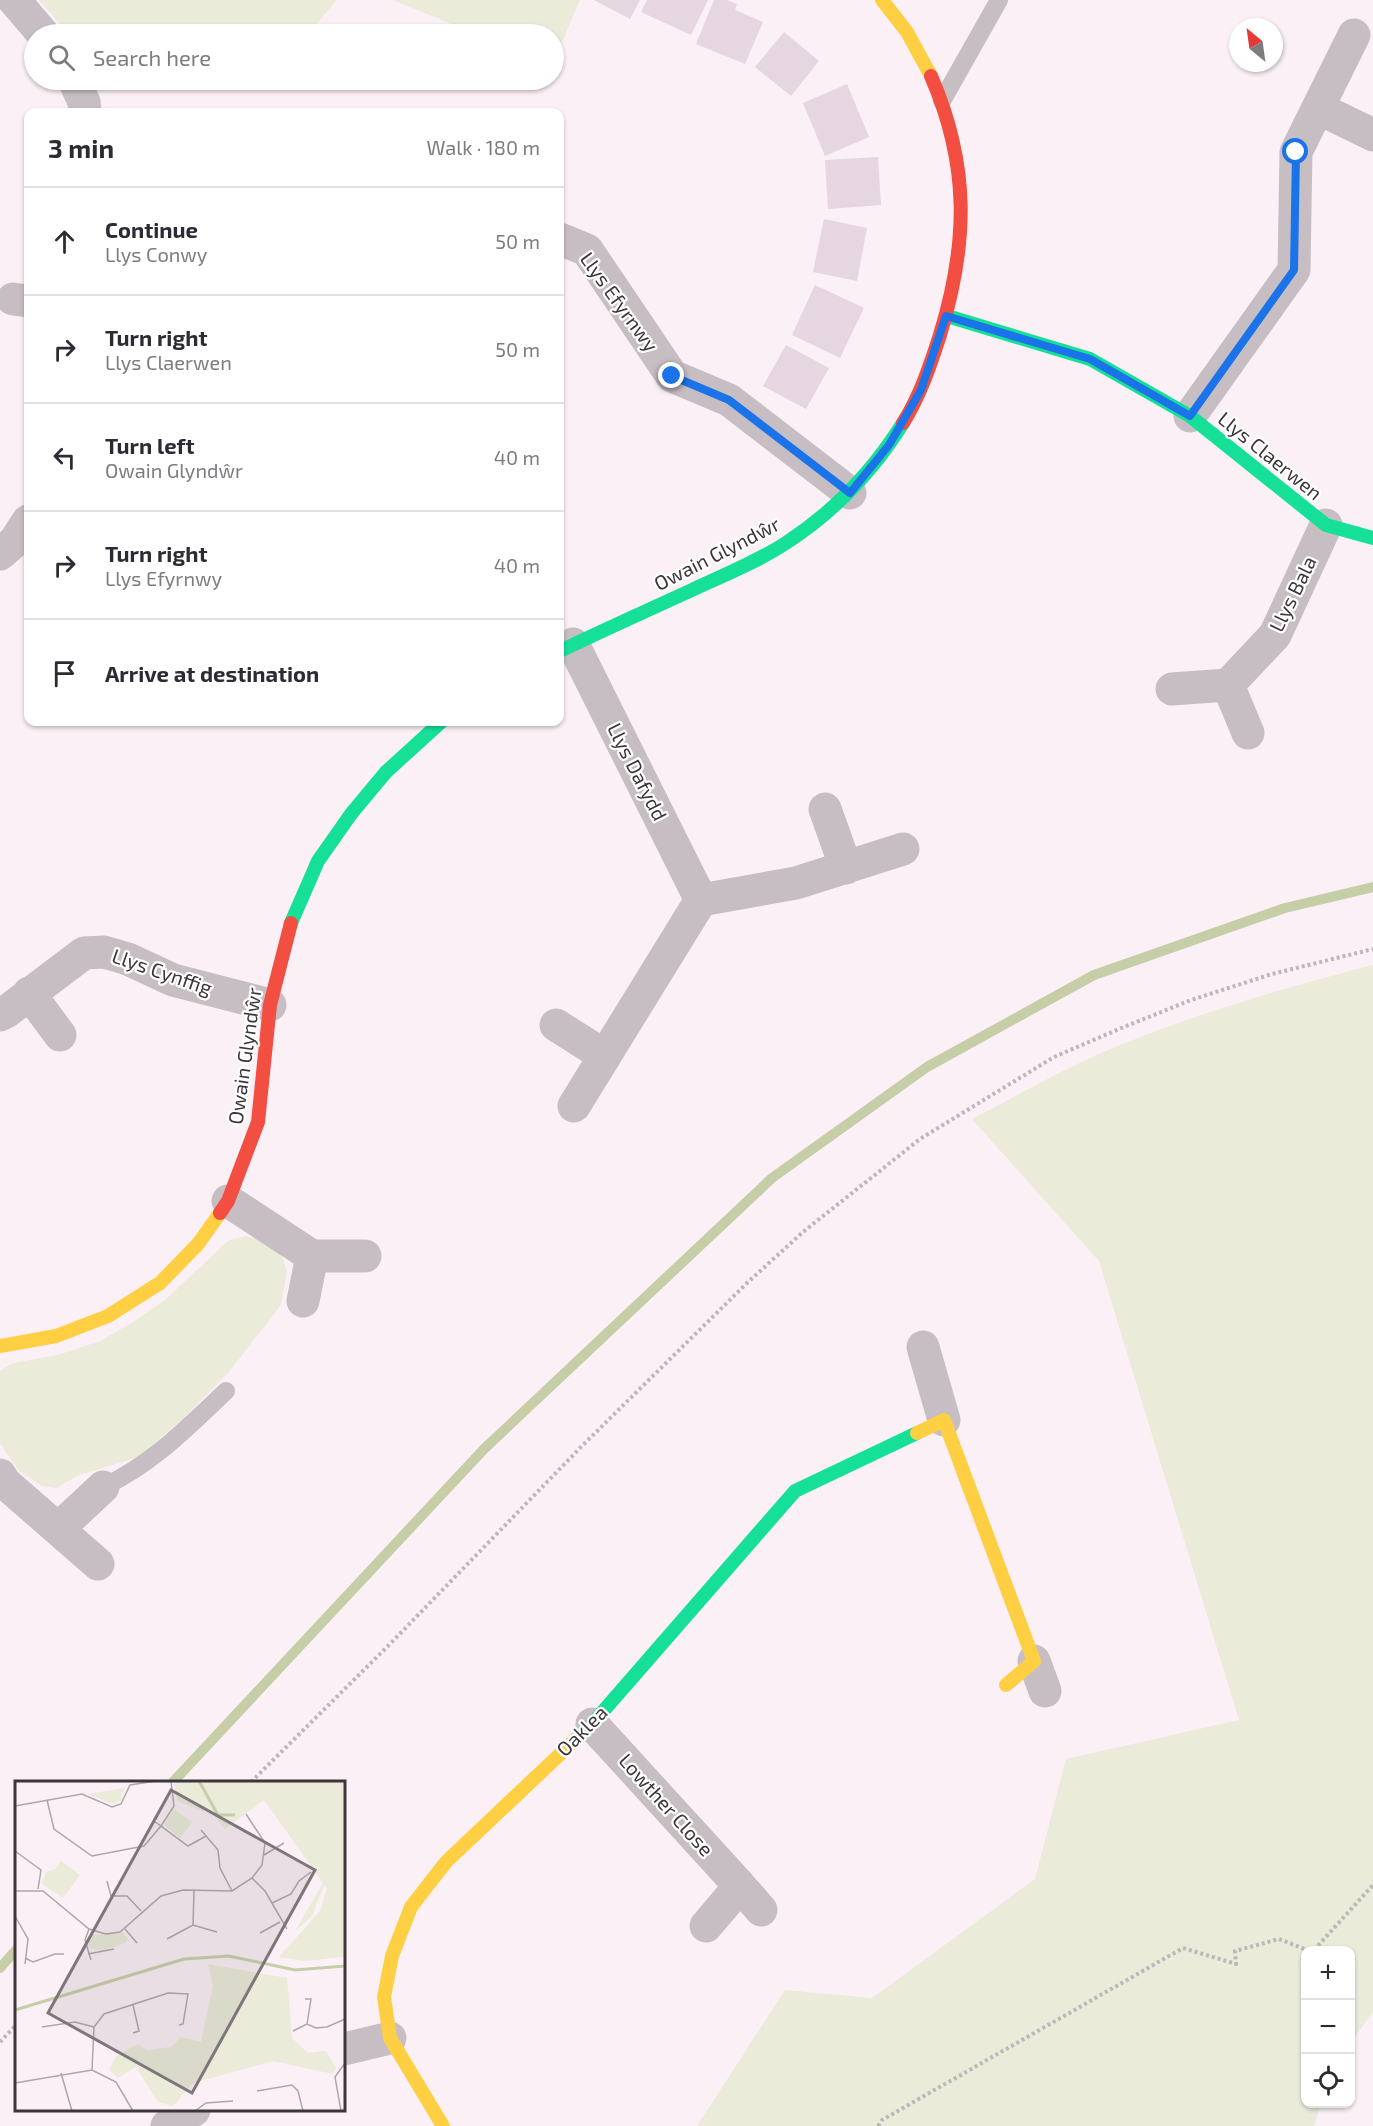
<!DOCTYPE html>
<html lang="en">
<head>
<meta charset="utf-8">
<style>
	body { margin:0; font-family:"Exo 2",sans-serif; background:#f7f7f7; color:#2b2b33 }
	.controls { position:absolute; right:18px; bottom:18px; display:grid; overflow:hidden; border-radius:12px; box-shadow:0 2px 4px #0004 }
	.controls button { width:54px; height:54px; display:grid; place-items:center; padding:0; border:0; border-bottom:2px solid #e1e1e2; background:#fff; color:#2b2b33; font:30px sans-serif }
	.compass { position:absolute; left:1229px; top:18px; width:54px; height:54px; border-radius:50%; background:#fff; box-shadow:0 2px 4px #0004; rotate:331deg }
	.stop { position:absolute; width:18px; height:18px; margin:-14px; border:4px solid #1a73e8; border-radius:50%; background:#fff }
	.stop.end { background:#1a73e8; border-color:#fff; box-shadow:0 2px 6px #0008 }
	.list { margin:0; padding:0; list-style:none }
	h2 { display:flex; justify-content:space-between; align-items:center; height:78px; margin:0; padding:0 24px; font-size:26px }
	h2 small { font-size:20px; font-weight:400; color:#7c7c81 }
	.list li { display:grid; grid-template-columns:39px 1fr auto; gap:18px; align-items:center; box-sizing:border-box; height:108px; padding:0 24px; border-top:2px solid #e1e1e2 }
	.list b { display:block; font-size:22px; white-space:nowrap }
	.list p { margin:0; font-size:20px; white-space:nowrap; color:#7c7c81 }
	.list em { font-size:20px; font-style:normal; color:#7c7c81 }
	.icon { flex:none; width:33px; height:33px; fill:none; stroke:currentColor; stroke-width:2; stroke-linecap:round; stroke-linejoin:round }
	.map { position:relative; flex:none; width:1373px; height:2126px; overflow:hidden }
	.search { position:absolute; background:#fff; box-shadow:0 2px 4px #0004; left:24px; top:24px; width:540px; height:66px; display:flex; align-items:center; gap:15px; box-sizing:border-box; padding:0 21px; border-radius:33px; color:#7c7c81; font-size:22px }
	.panel { position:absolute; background:#fff; box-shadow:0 2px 4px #0004; left:24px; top:108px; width:540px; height:618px; border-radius:12px }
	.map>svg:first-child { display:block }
	.green { fill:#eaebd9 }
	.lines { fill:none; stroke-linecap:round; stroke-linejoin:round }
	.stream { stroke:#c6cea8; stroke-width:10 }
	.building { fill:#e5d6df }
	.path { stroke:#beb6ba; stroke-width:4; stroke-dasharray:3 3; stroke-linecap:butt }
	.lane { stroke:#c7bec3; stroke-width:18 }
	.street { stroke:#c7bec3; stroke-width:33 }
	.fast { stroke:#16e098; stroke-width:14 }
	.slow { stroke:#ffcf43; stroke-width:14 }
	.jam { stroke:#f24e42; stroke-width:14 }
	.route { stroke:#1a73e8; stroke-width:8 }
	.labels { text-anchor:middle; stroke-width:4.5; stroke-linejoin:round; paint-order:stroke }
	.street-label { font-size:20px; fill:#3c3539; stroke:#fff }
	.inset-river { fill:none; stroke:#c6cea8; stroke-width:3 }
	.inset-road { fill:none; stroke:#afa5aa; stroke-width:1.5 }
	.view { fill:#7f767b; fill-opacity:0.15; stroke:#7f767b; stroke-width:3 }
	.inset-edge { fill:none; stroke:#3c3539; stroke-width:3 }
</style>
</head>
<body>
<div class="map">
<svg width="1373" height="2126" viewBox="0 0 1373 2126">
	<rect width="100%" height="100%" fill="#fbf0f6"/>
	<path class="green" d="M39 0H337L309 33 69 34Z
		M393 0H580L554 61V34H476Z
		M1373 965V2012L1351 2042 1350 1950H1306V2104H1321L1314 2126H697L785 1990 872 1998 1035 1879 1066 1759 1239 1720 1099 1261 972 1119C1014 1098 1055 1073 1099 1054 1187 1016 1280 989 1373 965Z
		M247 1236 268 1243 281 1253 287 1272 281 1305 228 1373 184 1418 138 1457 77 1476 56 1488 42 1486 19 1471 0 1443V1371L13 1363 58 1355 100 1341 133 1322 164 1301 229 1240Z"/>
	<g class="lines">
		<path class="stream" d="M173 1782 484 1449 772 1178 927 1067 1094 975 1285 908 1373 887
			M0 1968 16 1950"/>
	</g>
	<path class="building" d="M594 0H640L630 19Z
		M647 0H708L691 35 641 12Z
		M714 0H727L737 4 735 10 763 22 745 64 696 44Z
		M784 32 819 61 791 96 755 67Z
		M847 84 869 137 825 156 803 103Z
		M878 157 881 205 828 209 825 160Z
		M824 219 867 228 857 281 813 272Z
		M815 285 864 308 840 358 792 335Z
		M786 345 829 368 806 409 763 386Z"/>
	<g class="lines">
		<path class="path" d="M251 1782 388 1646 583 1445 747 1283 803 1232 920 1139 1054 1057 1119 1029 1191 1000 1272 974 1373 949
			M1314 1950 1373 1885
			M0 2042 16 2025
			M878 2126 882 2120 1183 1948 1236 1964 1235 1951 1279 1939 1307 1950"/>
		<path class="lane" d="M942 101 999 0
			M103 1487C152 1464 187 1428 226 1391"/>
		<path class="street" d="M14 0 43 34
			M74 80 84 102 85 112
			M1318 108 1373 135
			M560 239 587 250 672 376 729 400 850 493
			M13 299 28 301
			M1190 416 1294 270 1296 152 1354 35
			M0 554 15 541 28 521
			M573 644 701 900
			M1228 685 1275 635 1326 525
			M1172 689 1228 685 1248 733
			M825 809 846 868
			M29 993 60 1035
			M0 1015 6 1012 84 953 104 952 128 959 173 980 270 1005
			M556 1025 605 1056
			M574 1106 701 900 796 883 903 849
			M228 1201 312 1256H365
			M303 1301 312 1256
			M923 1347 944 1420
			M0 1475 5 1483 98 1564
			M58 1529 103 1487
			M1034 1661 1045 1691
			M592 1724 740 1886 706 1926
			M740 1886 761 1910
			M344 2049 390 2038
			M167 2126 194 2110"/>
		<path class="fast" d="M947 316 1090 359 1190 416 1326 525 1373 538
			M560 651C604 630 648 610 692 590 724 575 757 562 786 543 832 513 873 471 903 423
			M291 923 318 861 351 814 386 772 441 722
			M575 1740 592 1724 795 1491 917 1433"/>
		<path class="slow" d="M882 0 907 32 931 76
			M0 1346 56 1336 108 1316 160 1283 198 1244 220 1213
			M917 1433 944 1420 1034 1661 1006 1685
			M443 2126 390 2038 384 1997 392 1956 411 1907 446 1862 575 1740"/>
		<path class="jam" d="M903 423C920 396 930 366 940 335 968 243 970 166 931 76
			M220 1213 228 1201 258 1122 270 1005 291 923"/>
	</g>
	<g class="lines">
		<path class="route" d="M672 376 729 400 850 493 889 445 921 390 946 316 1090 359 1190 416 1294 270 1296 152"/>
	</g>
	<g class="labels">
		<g class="street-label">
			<text transform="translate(619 302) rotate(54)" y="7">Llys Efyrnwy</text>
			<text transform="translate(1270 456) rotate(39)" y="7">Llys Claerwen</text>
			<text transform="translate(717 554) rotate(-27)" y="7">Owain Glyndŵr</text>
			<text transform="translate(1293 594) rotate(-64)" y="7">Llys Bala</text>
			<text transform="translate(637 772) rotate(63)" y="7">Llys Dafydd</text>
			<text transform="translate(162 972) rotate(19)" y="7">Llys Cynffig</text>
			<text transform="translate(245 1056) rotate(-82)" y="7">Owain Glyndŵr</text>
			<text transform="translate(582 1731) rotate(-45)" y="7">Oaklea</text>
			<text transform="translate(666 1805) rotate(48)" y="7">Lowther Close</text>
		</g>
	</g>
	<g transform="translate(15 1781)">
		<rect width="330" height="330" fill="#fbf0f6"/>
		<path d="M330 0V176L289 180 264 176 305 130 312 107 309 104 297 135 280 150 308 102 249 19 210 48 194 28 187 30 162 20 159 0ZM109 7 106 19 97 23 73 13ZM159 28 177 41 165 57 149 44ZM46 80 65 94 48 117 27 103 31 91 40 88ZM108 152 113 157 110 162 86 170 74 167V154ZM193 183 272 197 277 257 293 272 311 270 321 287 318 293 258 280 178 302 158 325 143 321 121 286 103 297 94 289 101 275 123 263 132 269 156 266 166 256 186 261 198 205Z" fill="#eaebd9"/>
		<path class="inset-river" d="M184 0 203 34H220M0 229 169 178 214 175 280 189 330 185"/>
		<path class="inset-road" d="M156 0 159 25 146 45 173 65 191 55M32 19 39 48 77 75 129 65 146 45 140 41M0 25 67 13 97 26 106 23 115 4 141 0M186 49 203 69 205 87 217 110M0 70 26 89 23 108M249 74 269 62M237 97 250 110 272 148M92 100 96 115H112L126 130M0 110H28L74 148 91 153 105 151 146 115 168 109 217 110 237 97 247 84 250 62 231 33M257 122 276 113 284 100 296 91M0 135 13 158 10 183M178 144 179 110M74 148 70 159 76 179M110 148 122 162M245 152 265 141M152 158 178 144 202 151M73 173 99 168M10 177 18 181 40 173H49M290 218H296L292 243M118 224 124 250 118 252M27 246 60 241 79 246M278 250 292 243 301 247 312 246 330 238M77 289 79 246 89 233 153 212 173 213 168 243 164 244M46 292 57 330M0 302 77 289 101 301 118 330M242 310 277 304 283 310 288 330M180 330 191 322 218 320M326 330 320 296 330 282"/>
		<path class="view" d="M156 9 300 89 177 312 33 232Z"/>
		<rect width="330" height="330" class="inset-edge"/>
	</g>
</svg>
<div class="controls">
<button>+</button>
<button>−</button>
<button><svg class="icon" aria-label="locate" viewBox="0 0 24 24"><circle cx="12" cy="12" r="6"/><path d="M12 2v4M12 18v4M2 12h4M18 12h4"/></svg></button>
</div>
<svg class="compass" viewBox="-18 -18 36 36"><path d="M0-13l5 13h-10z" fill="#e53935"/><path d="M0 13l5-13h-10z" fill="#7c7c81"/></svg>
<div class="stop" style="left:1296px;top:152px"></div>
<div class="stop end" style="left:672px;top:376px"></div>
<div class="search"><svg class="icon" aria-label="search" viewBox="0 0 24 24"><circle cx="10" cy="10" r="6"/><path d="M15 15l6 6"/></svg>Search here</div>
<section class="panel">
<h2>3 min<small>Walk · 180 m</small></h2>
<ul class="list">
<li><svg class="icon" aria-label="ahead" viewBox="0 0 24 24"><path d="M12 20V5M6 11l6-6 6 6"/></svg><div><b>Continue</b><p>Llys Conwy</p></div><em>50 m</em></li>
<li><svg class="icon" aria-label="right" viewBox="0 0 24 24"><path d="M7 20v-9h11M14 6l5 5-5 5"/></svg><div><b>Turn right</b><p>Llys Claerwen</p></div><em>50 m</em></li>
<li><svg class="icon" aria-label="left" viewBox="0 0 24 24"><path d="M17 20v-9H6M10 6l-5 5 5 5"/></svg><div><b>Turn left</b><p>Owain Glyndŵr</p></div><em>40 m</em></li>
<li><svg class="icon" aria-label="right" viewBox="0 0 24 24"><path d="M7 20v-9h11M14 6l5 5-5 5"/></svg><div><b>Turn right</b><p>Llys Efyrnwy</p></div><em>40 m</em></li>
<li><svg class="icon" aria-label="arrive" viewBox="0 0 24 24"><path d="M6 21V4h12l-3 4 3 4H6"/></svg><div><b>Arrive at destination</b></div></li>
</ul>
</section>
</div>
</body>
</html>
